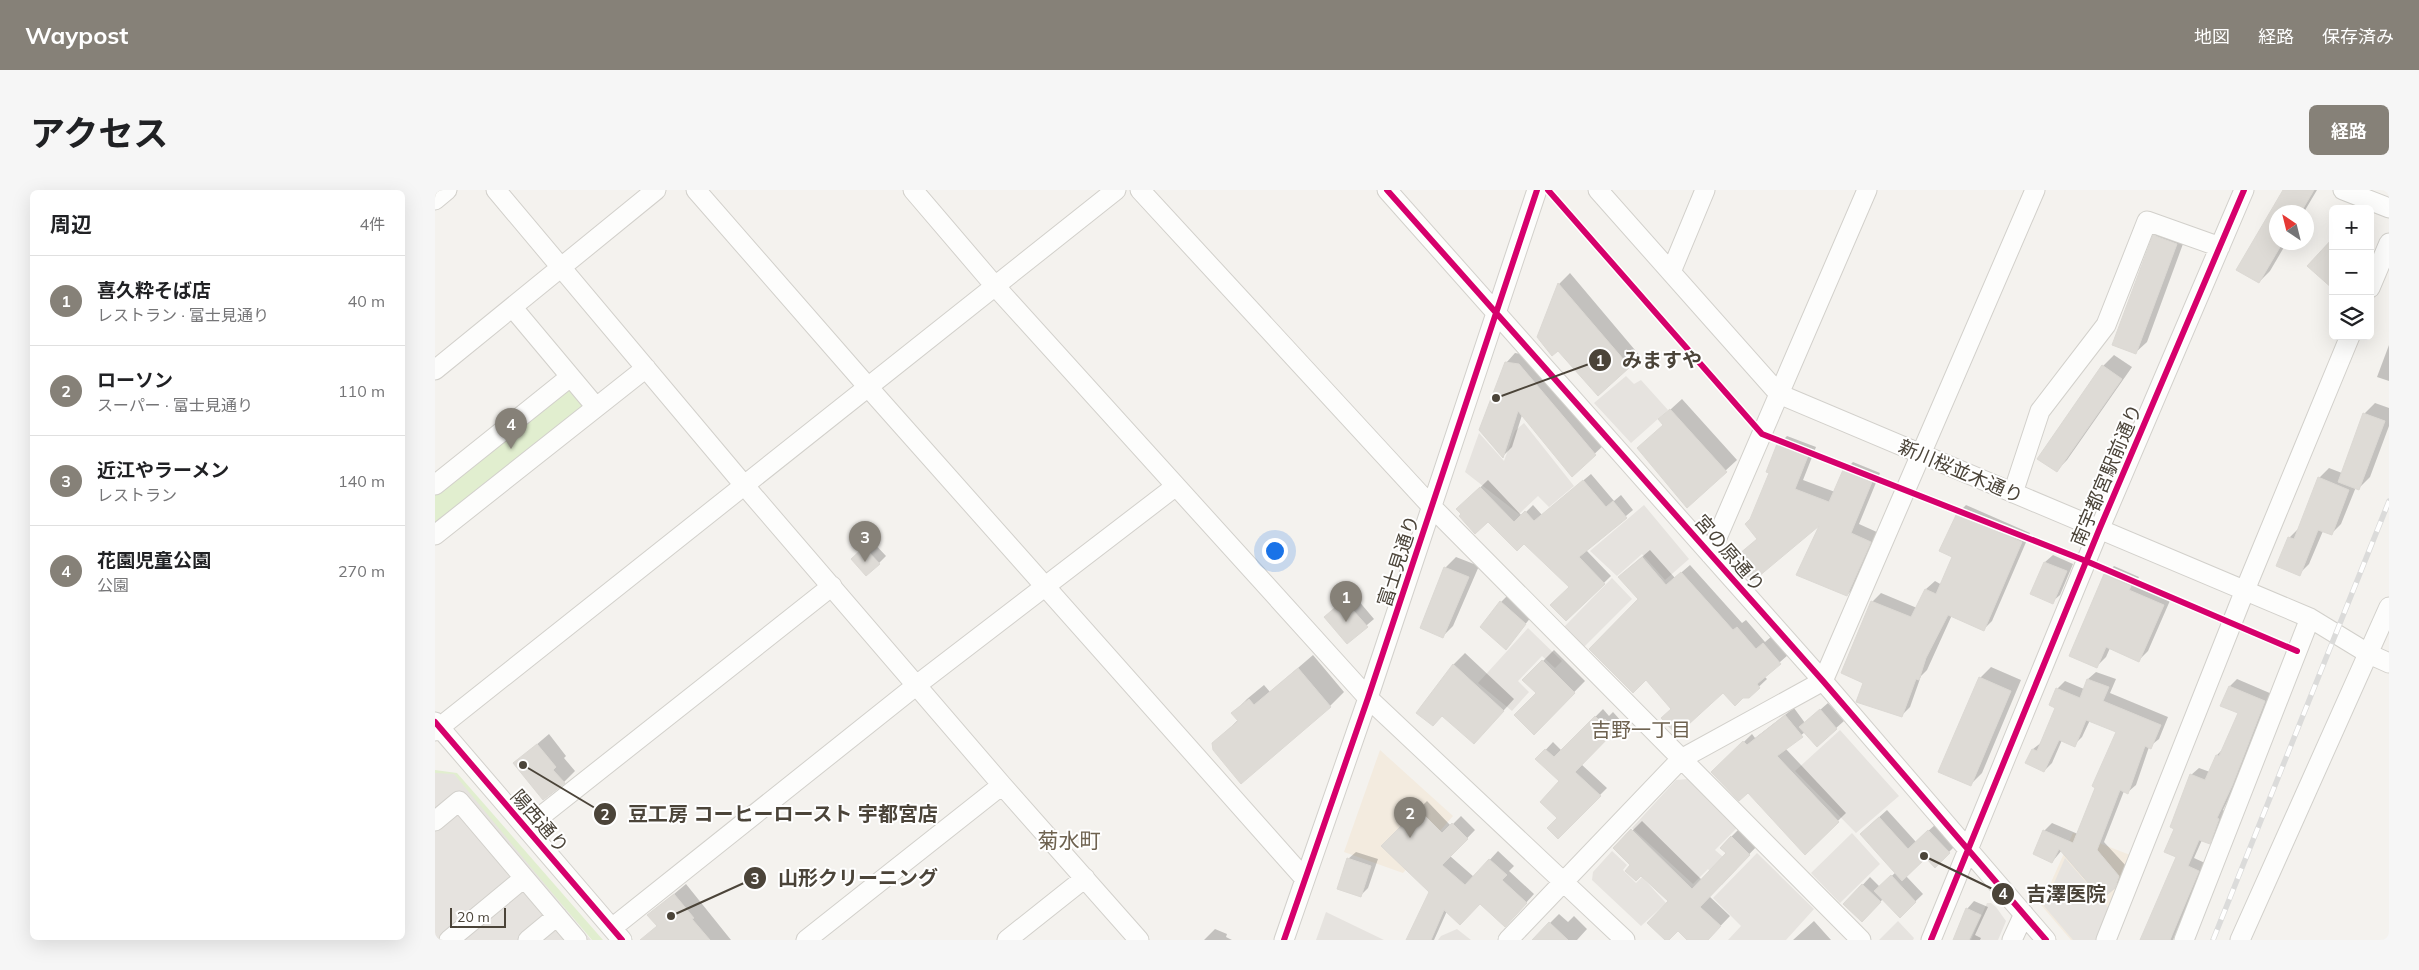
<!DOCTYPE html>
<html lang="ja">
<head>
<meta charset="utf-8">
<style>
	body { margin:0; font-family:Mulish,"Noto Sans JP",sans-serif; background:#f6f6f6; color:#202124 }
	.controls { position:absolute; right:15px; top:15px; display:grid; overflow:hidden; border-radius:8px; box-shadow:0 5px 20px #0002 }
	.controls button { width:45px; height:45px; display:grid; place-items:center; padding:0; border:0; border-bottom:1px solid #e0e0e0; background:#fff; color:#202124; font:25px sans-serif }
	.compass { position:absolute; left:1834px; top:15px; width:45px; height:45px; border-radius:50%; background:#fff; box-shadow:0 5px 20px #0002; rotate:325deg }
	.scale { position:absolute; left:15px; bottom:12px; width:56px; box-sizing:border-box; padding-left:5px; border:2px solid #4b4439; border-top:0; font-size:14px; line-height:18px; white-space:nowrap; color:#4b4439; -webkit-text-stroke:4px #fff; paint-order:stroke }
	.you { position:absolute; left:839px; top:360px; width:18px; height:18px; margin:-12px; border:4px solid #fff; border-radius:50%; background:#1a73e8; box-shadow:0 0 0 8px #1a73e833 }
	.badge { display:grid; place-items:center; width:32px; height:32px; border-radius:50%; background:#868178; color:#fff; font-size:16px; font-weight:700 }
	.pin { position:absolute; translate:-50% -41px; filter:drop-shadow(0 1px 2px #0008) }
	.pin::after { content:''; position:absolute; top:26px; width:18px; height:15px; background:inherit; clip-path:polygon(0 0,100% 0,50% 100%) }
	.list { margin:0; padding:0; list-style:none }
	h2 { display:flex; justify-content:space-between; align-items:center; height:65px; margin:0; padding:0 20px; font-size:21px }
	h2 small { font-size:16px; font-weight:400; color:#757577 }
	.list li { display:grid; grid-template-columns:32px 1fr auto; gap:15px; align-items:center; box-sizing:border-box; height:90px; padding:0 20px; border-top:1px solid #e0e0e0 }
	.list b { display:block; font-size:19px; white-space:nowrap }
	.list p { margin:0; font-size:16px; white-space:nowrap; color:#757577 }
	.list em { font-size:16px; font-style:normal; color:#757577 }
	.icon { flex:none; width:28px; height:28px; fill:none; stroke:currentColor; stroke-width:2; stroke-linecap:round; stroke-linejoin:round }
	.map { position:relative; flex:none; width:1954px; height:750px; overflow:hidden; border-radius:8px }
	header { display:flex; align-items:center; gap:30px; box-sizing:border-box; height:70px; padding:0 25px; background:#868178; color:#fff }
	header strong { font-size:24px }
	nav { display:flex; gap:28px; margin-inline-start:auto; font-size:18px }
	.intro { display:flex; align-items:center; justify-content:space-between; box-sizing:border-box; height:120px; padding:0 30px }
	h1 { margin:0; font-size:35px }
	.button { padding:12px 22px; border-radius:8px; background:#868178; color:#fff; font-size:18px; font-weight:700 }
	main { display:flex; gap:30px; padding:0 30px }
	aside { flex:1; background:#fff; border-radius:8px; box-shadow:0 5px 20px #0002 }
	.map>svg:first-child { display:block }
	.commercial { fill:#f3ebdf }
	.green { fill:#e1eecf }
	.parking { fill:#e6e3df }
	.shadow { fill:#0003 }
	.building { fill:#dedbd6; stroke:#dcd9d4 }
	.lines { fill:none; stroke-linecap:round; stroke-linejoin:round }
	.minor-casing { stroke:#d2d0cb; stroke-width:21 }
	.minor { stroke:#fdfdfc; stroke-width:19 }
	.rail-casing { stroke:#dbdbda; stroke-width:5.5 }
	.rail { stroke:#fff; stroke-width:4; stroke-dasharray:11; stroke-linecap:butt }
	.cycleway-casing { stroke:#fff; stroke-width:9 }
	.cycleway { stroke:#d6006c; stroke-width:6 }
	.labels { text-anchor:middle; stroke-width:4; stroke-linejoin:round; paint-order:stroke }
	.street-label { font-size:19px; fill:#4b4439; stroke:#fff }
	.neighbourhood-label { font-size:20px; fill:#6e6250; stroke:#fff }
	.quarter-label { font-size:21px; fill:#6e6250; stroke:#fff }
	.leader { fill:none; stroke:#4b4439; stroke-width:2 }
	.callout-dot { fill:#4b4439; stroke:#fff; stroke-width:2 }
	.mark-label { font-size:15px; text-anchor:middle; font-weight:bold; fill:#fff }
	.callout-label { font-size:20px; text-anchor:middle; font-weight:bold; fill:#4b4439; stroke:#fff; stroke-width:4; stroke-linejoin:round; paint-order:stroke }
</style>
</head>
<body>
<header>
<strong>Waypost</strong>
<nav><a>地図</a><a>経路</a><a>保存済み</a></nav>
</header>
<div class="intro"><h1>アクセス</h1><a class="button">経路</a></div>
<main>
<aside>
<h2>周辺<small>4件</small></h2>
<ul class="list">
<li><span class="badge">1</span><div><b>喜久粋そば店</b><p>レストラン · 富士見通り</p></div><em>40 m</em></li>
<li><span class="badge">2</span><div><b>ローソン</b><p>スーパー · 富士見通り</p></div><em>110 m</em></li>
<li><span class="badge">3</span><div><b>近江やラーメン</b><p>レストラン</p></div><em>140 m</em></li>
<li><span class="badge">4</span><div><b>花園児童公園</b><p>公園</p></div><em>270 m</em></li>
</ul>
</aside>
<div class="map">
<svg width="1954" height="750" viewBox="0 0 1954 750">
	<rect width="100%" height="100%" fill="#f4f2ee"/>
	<path class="commercial" d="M945 560 1018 626 968 683 909 662Z
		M1638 643 1703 668 1668 750H1636L1606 715Z"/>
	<path class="green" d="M134 195 152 215 0 335V303Z
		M0 580 22 583 168 750H157L31 602 0 599Z"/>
	<path class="parking" d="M1191 186 1199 194 1206 190 1233 220 1196 253 1159 213Z
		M1089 233 1139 296 1114 317 1103 306 1084 324 1030 282 1044 243 1069 271 1080 241Z
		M1209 315 1254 369 1230 390 1207 364 1182 386 1155 361Z
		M1177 388 1197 409 1149 457 1129 437Z
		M1093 438 1127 471 1120 478 1107 466 1083 491 1094 502 1077 521 1043 493Z
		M1405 540 1464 606 1421 643 1360 581Z
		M0 583 19 584 156 750H0Z
		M1253 589 1302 638 1280 660 1302 679 1287 695 1273 679 1258 694 1197 638 1241 590Z
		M1417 643 1445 674 1405 713 1376 683Z
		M1177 661 1192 675 1188 680 1201 693 1207 687 1231 713 1206 736 1157 690 1158 682Z
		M1322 663 1379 719 1351 750H1293L1306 736 1278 708Z
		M1630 668 1678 723 1666 750H1638L1609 716Z
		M1552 713H1556L1561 717 1571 731 1563 750H1536Z
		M891 722 949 750H881Z
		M1463 731 1479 748 1478 750H1444Z
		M1022 739 1036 750H1003L1006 746Z"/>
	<path class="shadow" d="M1849 0H1882L1869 22H1842V52H1852L1835 81 1824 92 1803 80Z
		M1731 35 1752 43 1712 152 1700 163 1720 46Z
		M1135 83 1205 166 1194 177 1104 147 1124 94Z
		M1954 155V191L1942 187Z
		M1080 163 1093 165 1170 254 1137 285 1087 225 1077 257 1068 266 1071 173Z
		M1679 165 1697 177 1632 270 1621 281 1668 176Z
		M1247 209 1302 270 1252 316 1229 235 1225 229Z
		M1940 213 1954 218V236L1935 287 1924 298 1921 297 1906 334 1896 344 1888 341 1874 374 1864 384 1854 348 1864 338 1884 288 1894 278 1907 283 1929 224Z
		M1352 246 1381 257 1368 290 1400 302 1409 281 1418 272 1445 283 1424 334 1444 343 1421 396 1412 405 1388 332 1323 348 1317 328 1336 282 1343 255Z
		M1156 284 1179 311 1186 305 1198 320 1151 360 1176 386 1131 430 1135 397 1089 352 1053 330 1027 324 1030 312 1053 290 1087 326 1098 315 1107 325Z
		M1531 315 1595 343 1557 431 1549 439 1517 425 1492 480 1486 486 1475 517 1466 526 1430 492 1437 412 1446 403 1482 418 1491 399 1500 391 1507 395 1519 367 1523 323Z
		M437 351 451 366 444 373 425 362Z
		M1215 360 1240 388 1255 375 1307 433 1311 430 1330 452 1337 446 1353 465 1329 486 1332 489 1313 507 1288 501 1238 519 1205 409 1193 379Z
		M1618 365 1638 374 1625 405 1617 412 1597 403 1610 372Z
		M1021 367 1044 376 1018 436 1007 447 1010 378Z
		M1679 376 1704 387 1702 391 1737 406 1713 461 1704 470 1675 458 1671 467 1662 476 1670 385Z
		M917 403 939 429 912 452 898 420Z
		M1073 405 1097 426 1071 458 1066 412Z
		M1119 460 1150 491 1099 543 1103 503 1089 490Z
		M1030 463 1079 509 1050 541 1008 525 983 523 1019 474Z
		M878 465 909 502 895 516 778 554 803 530 798 523 812 509 829 495 835 502Z
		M1556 477 1586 490 1547 583 1536 594 1545 488Z
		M1661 482 1681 489 1675 503 1733 527 1724 549 1714 557 1701 595 1693 602 1689 601 1669 652 1692 677 1687 689 1679 697 1627 660 1617 672 1609 641 1617 633 1643 644 1682 541 1655 530 1647 547 1639 555 1627 550 1617 573 1609 581 1592 573 1598 559 1607 552 1622 517V499L1630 491 1649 499 1653 489Z
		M1802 489 1837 504 1804 588 1788 620 1791 622 1782 645 1774 652 1767 650 1759 668 1770 673 1738 750H1707L1742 666 1741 638 1756 585 1764 578 1775 582 1782 565 1789 558 1805 522 1787 515 1795 496Z
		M1393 513 1409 531 1382 555 1370 542 1350 558 1411 623 1370 663 1313 601 1278 582 1317 544 1320 548 1359 518 1370 533Z
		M1168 519 1174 526 1178 522 1187 532 1146 574 1172 598 1123 647 1125 591 1102 569 1118 552 1127 561Z
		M114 544 131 566 129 568 140 581 129 592 80 573Z
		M992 611 1016 636 1026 626 1040 640 1015 666 1039 687 1063 661 1079 676 1074 681 1099 704 1078 727 1045 712 1012 721 999 750H973L995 701 947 656Z
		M1452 620 1481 652 1501 634 1521 655 1500 676 1491 667 1471 686 1488 704 1465 726 1448 709 1427 730 1410 714 1435 687 1445 697 1461 682 1433 637Z
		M1207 631 1267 690 1293 663 1286 657 1306 637 1324 654 1274 706 1295 726 1272 750H1254L1243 739 1232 750 1234 711 1180 658Z
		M921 662 943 669 933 698 926 705 913 669Z
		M251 694 296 750H218L213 745 223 735 214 725Z
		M1539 711 1553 717 1540 745 1546 748 1545 750H1519L1532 719Z
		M1124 724 1133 732 1139 726 1152 739 1142 750H1098Z
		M1379 731 1396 750H1358Z
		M780 739 792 744 791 747 797 750H769Z"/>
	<path class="building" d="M1848 0H1879L1866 22H1842V52H1848L1824 93 1801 80Z
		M1718 45 1742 54 1701 164 1677 155Z
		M1898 48V99L1872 76Z
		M1123 93 1195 177 1163 206 1123 161 1117 166 1102 147Z
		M1070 172 1084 174 1161 265 1137 287 1083 221 1068 268 1044 240Z
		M1667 175 1687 189 1622 282 1602 269Z
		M1235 219 1292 282 1252 318 1202 258 1228 235 1223 229Z
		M1928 223 1950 231 1924 300 1903 292Z
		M1342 254 1373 266 1360 299 1394 312 1408 280 1437 292 1416 343 1436 352 1412 406 1361 385 1384 336 1317 392 1298 369 1322 349 1310 334 1315 329 1334 283 1331 282Z
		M1883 287 1914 300 1897 345 1883 340 1865 386 1841 376 1853 347 1859 349Z
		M1148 290 1171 317 1178 311 1192 328 1144 367 1170 394 1131 431 1115 415 1134 397 1089 354 1082 361 1053 332 1040 344 1024 326 1026 324 1021 319 1045 297 1079 332 1090 321 1099 331Z
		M1522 323 1587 352 1549 441 1513 425 1491 468 1484 490 1481 489 1467 527 1421 512 1428 493 1406 483 1436 411 1476 427 1490 399 1501 404 1517 367 1504 361Z
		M429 357 445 374 431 386 416 369Z
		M1207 367 1231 395 1246 382 1298 440 1302 437 1321 459 1328 453 1346 474 1322 494 1325 498 1314 508H1308L1300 516 1288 503 1242 545 1226 528 1236 519 1211 490 1198 503 1154 459 1203 409 1183 387Z
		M1609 372 1632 381 1618 414 1595 404Z
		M1009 377 1034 387 1008 448 985 438Z
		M1669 384 1696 396 1694 400 1729 415 1704 472 1671 457 1662 478 1634 466Z
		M909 410 933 437 912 454 889 427Z
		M1065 411 1091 434 1071 460 1045 437Z
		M1107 470 1140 503 1099 545 1079 525 1101 503 1087 490Z
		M1018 474 1069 521 1039 554 1007 526 998 536 981 523Z
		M863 478 896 517 806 594 778 560 777 553 803 531 796 523 814 509 819 515Z
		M1544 487 1576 501 1536 596 1503 582Z
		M1652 489 1674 497 1668 511 1726 535 1716 559 1710 556 1693 604 1685 600 1662 660 1684 686 1680 698 1667 709 1624 659 1617 673 1598 664 1608 640 1638 653 1660 598 1657 596 1681 542 1651 530 1640 557 1624 550 1609 582 1590 573 1597 559 1602 561 1620 518 1614 515 1621 498 1645 508Z
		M1794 496 1830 511 1797 596 1782 628 1784 629 1775 654 1764 650 1753 676 1764 681 1735 750H1705L1741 667 1729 662 1739 639 1735 637 1755 584 1770 590 1781 565 1784 566 1803 523 1785 516Z
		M1385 519 1402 539 1382 557 1364 537Z
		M1350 525 1368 547 1342 566 1404 632 1370 665 1313 603 1304 611 1276 582 1308 551 1312 555Z
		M1160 526 1166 532 1170 529 1181 540 1140 582 1166 606 1123 649 1112 638 1122 628 1105 612 1124 591 1100 569 1110 559 1119 567Z
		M102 554 121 577 118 580 130 593 108 610 78 573Z
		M983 619 1007 643 1017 633 1033 649 1007 675 1030 695 1054 669 1072 685 1067 690 1092 713 1070 737 1045 714 1025 735 1009 720 996 750H971L994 702 946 656Z
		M1444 627 1473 659 1493 640 1515 663 1500 678 1491 668 1467 691 1425 644Z
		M1196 639 1257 699 1291 663 1285 658 1296 646 1315 665 1265 717 1286 736 1273 750H1252L1243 741 1234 750H1230L1212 733 1233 711 1206 686 1201 691 1190 681 1195 675 1178 658Z
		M912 668 936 676 926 707 902 699Z
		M1456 685 1481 712 1465 728 1439 701Z
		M1427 694 1446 712 1427 732 1408 714Z
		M239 704 259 728 257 729 275 750H205L222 736 212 725Z
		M1531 718 1546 725 1534 750H1518Z
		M1114 732 1133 750H1097Z"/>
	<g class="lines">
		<g class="minor-casing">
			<path id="minor" d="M61 0 309 295 567 595 704 750
				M261 0 433 197 870 689
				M478 0 560 96 933 508 1190 750
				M705 0 997 317 1426 750
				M952 0 1388 491 1611 750
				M1163 0 1344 204 1875 428 1934 464 1954 473
				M1908 0 1954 18
				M0 10 12 0
				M1236 82 1270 0
				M1935 98 1954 53
				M78 118 161 217
				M0 180 221 0
				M0 295 135 187
				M1578 303 1605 221 1671 135 1712 31 1785 57
				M0 345 211 178
				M1275 364 1432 0
				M0 532 187 750
				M0 541 681 0
				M0 631 24 611 142 750
				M91 638 397 396
				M177 738 483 494 741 296
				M14 750 89 688
				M93 750 122 726
				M371 750 567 595
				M572 750 650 688
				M849 750 933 508 1102 0
				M1073 750 1246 569 1388 491 1600 0
				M1496 750 1664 340 1809 0
				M1577 750 1589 724
				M1671 750 1810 400 1915 146
				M1749 750 1875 428
				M1805 750 1954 417"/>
		</g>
		<use href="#minor" class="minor"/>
		<g class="rail-casing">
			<path id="rail" d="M1778 750 1954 311"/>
		</g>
		<use href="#rail" class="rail"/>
		<g class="cycleway-casing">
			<path id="cycleway" d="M952 0 1388 491 1611 750
				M1113 0 1327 244 1651 371 1862 461
				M0 532 187 750
				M849 750 933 508 1102 0
				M1496 750 1664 340 1809 0"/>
		</g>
		<use href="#cycleway" class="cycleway"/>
	</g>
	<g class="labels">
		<g class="street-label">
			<text transform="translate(1526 281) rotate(23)" y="7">新川桜並木通り</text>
			<text transform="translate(1671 285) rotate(-67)" y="7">南宇都宮駅前通り</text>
			<text transform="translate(1295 363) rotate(49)" y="7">宮の原通り</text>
			<text transform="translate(963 371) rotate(-72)" y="7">富士見通り</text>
			<text transform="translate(105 631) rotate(49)" y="7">陽西通り</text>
		</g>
		<g class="neighbourhood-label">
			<text x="1206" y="547">吉野一丁目</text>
		</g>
		<g class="quarter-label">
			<text x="634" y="658">菊水町</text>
		</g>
	</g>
	<path class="leader" d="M1061 208L1165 170M88 575L170 624M236 726L320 688M1489 666L1568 704"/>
	<g class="callout-dot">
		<circle cx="1061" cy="208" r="5"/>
		<circle cx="88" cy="575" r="5"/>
		<circle cx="236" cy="726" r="5"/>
		<circle cx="1489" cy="666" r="5"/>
		<circle cx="1165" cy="170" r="12"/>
		<circle cx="170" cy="624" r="12"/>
		<circle cx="320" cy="688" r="12"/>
		<circle cx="1568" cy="704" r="12"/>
	</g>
	<g class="mark-label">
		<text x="1165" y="176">1</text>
		<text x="170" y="630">2</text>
		<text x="320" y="694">3</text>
		<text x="1568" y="709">4</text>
	</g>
	<g class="callout-label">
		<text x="1227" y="177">みますや</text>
		<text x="348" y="631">豆工房 コーヒーロースト 宇都宮店</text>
		<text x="423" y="695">山形クリーニング</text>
		<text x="1631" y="711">吉澤医院</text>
	</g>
</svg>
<div class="controls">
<button>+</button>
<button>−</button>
<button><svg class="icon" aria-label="layers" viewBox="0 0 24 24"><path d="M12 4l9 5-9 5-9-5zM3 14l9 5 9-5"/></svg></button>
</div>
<svg class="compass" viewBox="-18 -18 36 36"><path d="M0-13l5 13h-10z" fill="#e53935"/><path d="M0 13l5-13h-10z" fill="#757577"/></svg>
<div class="scale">20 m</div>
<div class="you"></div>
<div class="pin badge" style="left:911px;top:432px">1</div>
<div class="pin badge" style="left:975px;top:648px">2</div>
<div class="pin badge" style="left:430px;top:372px">3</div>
<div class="pin badge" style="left:76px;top:259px">4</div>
</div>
</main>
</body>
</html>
